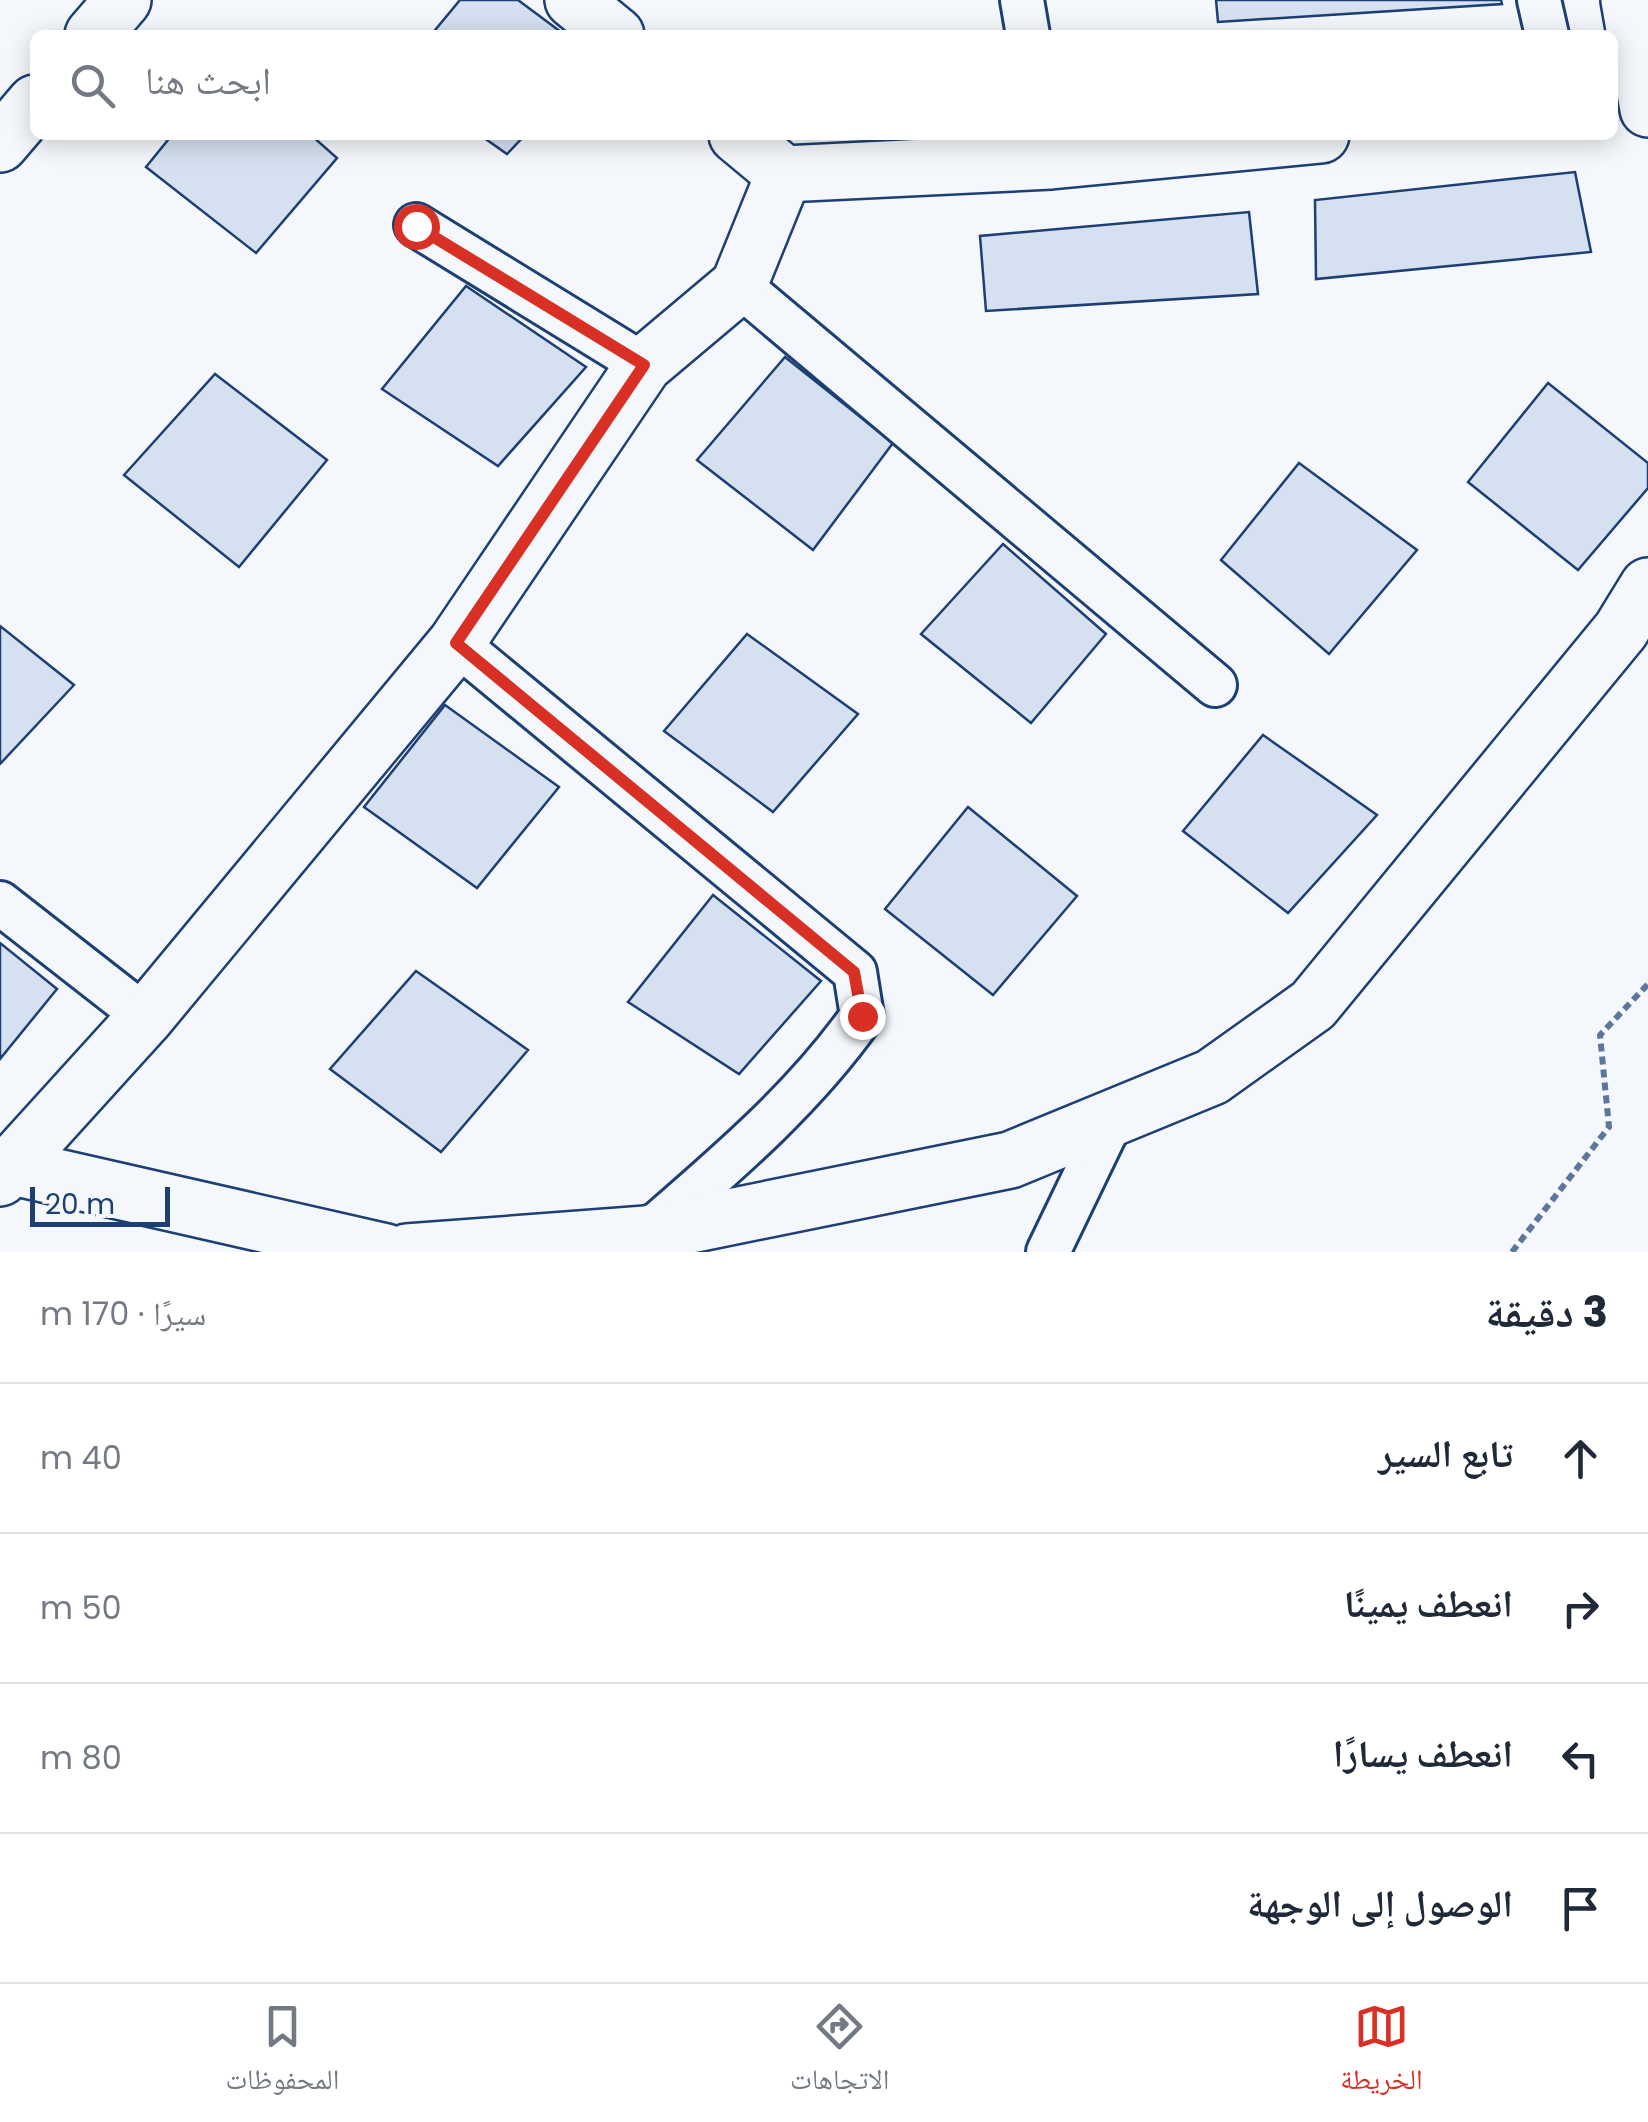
<!DOCTYPE html>
<html lang="ar">
<head>
<meta charset="utf-8">
<style>
	body { margin:0; font-family:Poppins,"Noto Naskh Arabic",sans-serif; background:#f6f6f7; color:#1f2937; direction:rtl }
	.scale { position:absolute; left:30px; bottom:25px; width:140px; box-sizing:border-box; padding-left:10px; border:5px solid #1d3f73; border-top:0; font-size:28px; line-height:35px; white-space:nowrap; color:#1d3f73; -webkit-text-stroke:8px #f4f7fb; paint-order:stroke }
	.stop { position:absolute; width:30px; height:30px; margin:-22px; border:8px solid #d93025; border-radius:50%; background:#fff }
	.stop.end { background:#d93025; border-color:#fff; box-shadow:0 2px 10px #0008 }
	.list { margin:0; padding:0; list-style:none }
	h2 { display:flex; justify-content:space-between; align-items:center; height:130px; margin:0; padding:0 40px; font-size:42px }
	h2 small { font-size:32px; font-weight:400; color:#747a83 }
	.list li { display:grid; grid-template-columns:65px 1fr auto; gap:30px; align-items:center; box-sizing:border-box; height:150px; padding:0 40px; border-top:2px solid #e0e1e3 }
	.list b { display:block; font-size:38px; white-space:nowrap }
	.list em { font-size:32px; font-style:normal; color:#747a83 }
	.icon { flex:none; width:55px; height:55px; fill:none; stroke:currentColor; stroke-width:2; stroke-linecap:round; stroke-linejoin:round }
	.map { position:relative; flex:none; width:1648px; height:1252px; overflow:hidden; direction:ltr }
	.search { position:absolute; background:#fff; box-shadow:0 5px 25px #0003; left:30px; right:30px; top:30px; height:110px; display:flex; align-items:center; gap:25px; box-sizing:border-box; padding:0 35px; border-radius:15px; color:#747a83; font-size:38px }
	.sheet { height:730px; background:#fff }
	nav { display:flex; justify-content:space-around; align-items:center; box-sizing:border-box; height:140px; border-top:2px solid #e0e1e3; background:#fff; font-size:28px; color:#747a83 }
	nav a { display:grid; justify-items:center; gap:5px }
	nav .on { color:#d93025 }
	.map>svg:first-child { display:block }
	.building { fill:#d5e0f0; stroke:#1d3f73; stroke-width:2.5 }
	.lines { fill:none; stroke-linecap:round; stroke-linejoin:round }
	.street-casing { stroke:#1d3f73; stroke-width:48 }
	.secondary-casing { stroke:#1d3f73; stroke-width:60 }
	.path { stroke:#5e769c; stroke-width:6; stroke-dasharray:8 5; stroke-linecap:butt }
	.street { stroke:#f4f7fb; stroke-width:42 }
	.secondary { stroke:#f4f7fb; stroke-width:55 }
	.route { stroke:#d93025; stroke-width:12 }
</style>
</head>
<body>
<div class="map">
<svg width="1648" height="1252" viewBox="0 0 1648 1252">
	<rect width="100%" height="100%" fill="#f4f7fb"/>
	<path class="building" d="M460 0H518L565 35H431Z
		M1216 0H1501L1502 4 1218 22Z
		M172 135H311L337 158 256 253 146 167Z
		M480 135H525L507 154Z
		M1575 172 1591 252 1316 279 1315 200Z
		M1249 212 1258 294 986 311 980 236Z
		M466 286 586 367 498 466 382 389Z
		M785 357 893 443 813 550 697 460Z
		M215 374 327 460 239 567 124 475Z
		M1548 383 1648 463V488L1578 570 1468 482Z
		M1299 463 1417 550 1329 654 1221 560Z
		M1003 544 1106 634 1031 723 921 634Z
		M0 626 74 685 0 764Z
		M747 634 858 714 773 812 664 731Z
		M445 705 559 787 477 888 364 807Z
		M1263 735 1377 815 1288 913 1183 831Z
		M968 807 1077 896 993 995 885 909Z
		M713 895 821 981 739 1074 628 1002Z
		M0 943 57 989 0 1059Z
		M416 971 528 1050 441 1152 330 1069Z"/>
	<g class="lines">
		<g class="street-casing">
			<path id="street" d="M1022 0 1028 35
				M1539 0 1547 35
				M416 225 644 365
				M739 285 1215 685
				M456 643 855 972 862 1016C803 1100 723 1167 646 1234
				M0 903 146 1017
				M1048 1252 1113 1117"/>
		</g>
		<g class="secondary-casing">
			<path id="secondary" d="M573 0 616 35
				M1629 0 1648 109
				M93 35 123 0
				M737 135 784 174 1051 161 1321 135
				M0 144 35 103
				M13 1167 386 1252
				M0 1178 146 1017 456 643 644 365 739 285 784 174
				M407 1252 646 1234 1010 1160 1212 1077 1313 1005 1621 630 1648 586"/>
		</g>
		<path class="path" d="M1512 1252 1609 1127 1600 1035 1648 984"/>
		<use href="#street" class="street"/>
		<use href="#secondary" class="secondary"/>
	</g>
	<g class="lines">
		<path class="route" d="M416 226 644 365 456 643 854 972 862 1016"/>
	</g>
</svg>
<div class="scale">20 m</div>
<div class="stop" style="left:416px;top:226px"></div>
<div class="stop end" style="left:862px;top:1016px"></div>
<div class="search"><svg class="icon" aria-label="search" viewBox="0 0 24 24"><circle cx="10" cy="10" r="6"/><path d="M15 15l6 6"/></svg>ابحث هنا</div>
</div>
<section class="sheet">
<h2>3 دقيقة<small>سيرًا · 170 m</small></h2>
<ul class="list">
<li><svg class="icon" aria-label="ahead" viewBox="0 0 24 24"><path d="M12 20V5M6 11l6-6 6 6"/></svg><div><b>تابع السير</b></div><em>40 m</em></li>
<li><svg class="icon" aria-label="right" viewBox="0 0 24 24"><path d="M7 20v-9h11M14 6l5 5-5 5"/></svg><div><b>انعطف يمينًا</b></div><em>50 m</em></li>
<li><svg class="icon" aria-label="left" viewBox="0 0 24 24"><path d="M17 20v-9H6M10 6l-5 5 5 5"/></svg><div><b>انعطف يسارًا</b></div><em>80 m</em></li>
<li><svg class="icon" aria-label="arrive" viewBox="0 0 24 24"><path d="M6 21V4h12l-3 4 3 4H6"/></svg><div><b>الوصول إلى الوجهة</b></div></li>
</ul>
</section>
<nav>
<a class="on"><svg class="icon" aria-label="map" viewBox="0 0 24 24"><path d="M3 6l6-2 6 2 6-2v14l-6 2-6-2-6 2zM9 4v14M15 6v14"/></svg>الخريطة</a>
<a><svg class="icon" aria-label="directions" viewBox="0 0 24 24"><path d="M12 3l9 9-9 9-9-9zM9 14v-3h6M13 9l2 2-2 2"/></svg>الاتجاهات</a>
<a><svg class="icon" aria-label="saved" viewBox="0 0 24 24"><path d="M7 4h10v16l-5-4-5 4z"/></svg>المحفوظات</a>
</nav>
</body>
</html>
